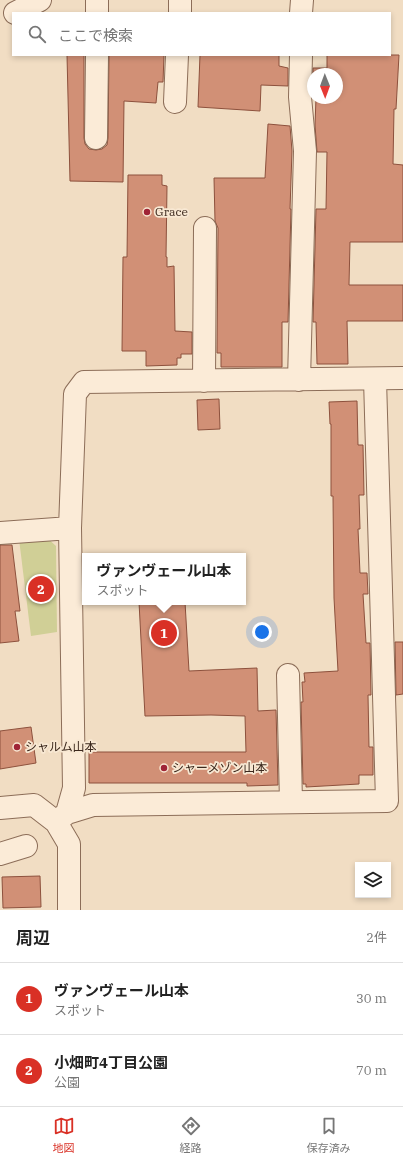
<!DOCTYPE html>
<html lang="ja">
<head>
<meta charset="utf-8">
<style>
	body { margin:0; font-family:"IBM Plex Serif","Noto Sans JP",serif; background:#f6f6f6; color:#222 }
	.controls { position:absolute; right:12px; bottom:12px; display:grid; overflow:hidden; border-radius:0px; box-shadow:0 2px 6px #0003 }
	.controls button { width:36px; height:36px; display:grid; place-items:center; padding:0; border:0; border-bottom:1px solid #e0e0e0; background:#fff; color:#222; font:20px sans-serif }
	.compass { position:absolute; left:307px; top:68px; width:36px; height:36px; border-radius:50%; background:#fff; box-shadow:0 2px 6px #0003; rotate:179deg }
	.you { position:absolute; left:262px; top:632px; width:14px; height:14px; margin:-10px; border:3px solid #fff; border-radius:50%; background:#1a73e8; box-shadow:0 0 0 6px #1a73e833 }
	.badge { display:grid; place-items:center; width:26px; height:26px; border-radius:50%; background:#d93025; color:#fff; font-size:13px; font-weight:700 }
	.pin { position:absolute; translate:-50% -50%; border:2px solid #fff; box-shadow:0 1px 4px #0006 }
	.popup { position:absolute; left:82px; top:553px; width:164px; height:52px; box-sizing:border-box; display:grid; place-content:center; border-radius:0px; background:#fff; filter:drop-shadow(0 1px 3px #0005); font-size:13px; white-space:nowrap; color:#767676 }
	.popup b { font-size:15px; color:#222 }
	.popup::after { content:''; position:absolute; left:50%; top:100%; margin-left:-8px; border:8px solid transparent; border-top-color:#fff }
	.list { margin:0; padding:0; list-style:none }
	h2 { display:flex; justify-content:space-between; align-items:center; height:52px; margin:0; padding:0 16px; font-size:17px }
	h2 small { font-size:13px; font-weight:400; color:#767676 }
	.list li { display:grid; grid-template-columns:26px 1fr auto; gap:12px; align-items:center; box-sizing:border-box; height:72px; padding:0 16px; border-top:1px solid #e0e0e0 }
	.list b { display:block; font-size:15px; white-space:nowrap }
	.list p { margin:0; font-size:13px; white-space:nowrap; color:#767676 }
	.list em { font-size:13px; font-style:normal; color:#767676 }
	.icon { flex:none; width:22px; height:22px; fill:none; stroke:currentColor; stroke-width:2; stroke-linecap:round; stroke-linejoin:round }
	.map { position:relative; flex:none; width:403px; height:910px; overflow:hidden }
	.search { position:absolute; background:#fff; box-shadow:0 2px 6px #0003; left:12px; right:12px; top:12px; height:44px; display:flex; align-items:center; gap:10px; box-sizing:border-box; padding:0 14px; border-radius:0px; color:#767676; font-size:15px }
	.sheet { height:196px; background:#fff }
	nav { display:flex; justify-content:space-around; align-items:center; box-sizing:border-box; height:56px; border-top:1px solid #e0e0e0; background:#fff; font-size:11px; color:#767676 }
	nav a { display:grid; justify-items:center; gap:2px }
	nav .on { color:#d93025 }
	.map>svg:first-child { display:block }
	.green { fill:#d0cf96 }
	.building { fill:#d19076; stroke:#8d513d }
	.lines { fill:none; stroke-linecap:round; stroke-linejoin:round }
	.minor-casing { stroke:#8c6d58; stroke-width:24 }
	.minor { stroke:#fbebd7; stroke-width:22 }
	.poi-dot { fill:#9f2436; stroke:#f8e8d3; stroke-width:1.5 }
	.labels { text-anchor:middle; stroke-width:3.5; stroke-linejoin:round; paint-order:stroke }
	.poi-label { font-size:12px; fill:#3b281d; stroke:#f8e8d3; text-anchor:start }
</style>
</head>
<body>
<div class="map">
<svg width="403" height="910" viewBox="0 0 403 910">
	<rect width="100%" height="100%" fill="#f1ddc3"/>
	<path class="green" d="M45 536 56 546 57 632 31 636 19 539Z"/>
	<path class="building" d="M67 55H84V138L85 144 89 149 96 150 102 149 107 145 108 138 109 55H164L163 82H158L156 103 124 101 123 182 70 181Z
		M200 55H279V66L288 68V86L261 85 260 111 198 107Z
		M327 55H399L396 109H394L393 164 403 165V242H350L349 285H403V321H347L348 364H317L316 322H313L316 209H326L327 152H317L315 125 316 98H337V74H313V68H327Z
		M268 124 290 126 292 151 290 209H291L288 322H282V367H221V353H217L218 228 215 221 214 178H265Z
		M128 175H162V185L167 186 166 257H167V267L174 266 175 331 192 332V354H181V358H177V365L146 366V351H122L123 257H127Z
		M219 399 220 429 198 430 197 400Z
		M357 401 358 445H363L364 495H359L360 529H358L360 573H367L368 594H363L366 643H370L371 695H368L369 747H373V775H359V784L306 787V784H303L301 702H303L302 682H305L304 673 338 671 334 598 333 496H331V424H330L329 402Z
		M0 545H12L20 611H15L19 641 0 643Z
		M139 602H185L189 671 257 668 258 711 276 710 278 785 247 786V783H89V752H246L245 716 211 715 145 716Z
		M395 642H403V694L396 695Z
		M31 727 36 763 0 769V731Z
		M40 876 41 907 3 908 2 877Z"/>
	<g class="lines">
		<g class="minor-casing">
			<path id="minor" d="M15 13 40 0
				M97 13V0
				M180 13V0
				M301 13 302 0
				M175 102 177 55
				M96 138 97 55
				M299 380 305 151 300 97 301 55
				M204 381 205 228
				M0 533 70 528
				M288 675 291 802
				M0 808 34 805 56 822 69 844V910
				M67 813 93 805 387 801 375 379
				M56 822 67 813 74 788 70 528 75 394 84 382 403 378
				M0 854 26 846"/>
		</g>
		<use href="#minor" class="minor"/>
	</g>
	<g class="poi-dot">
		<circle cx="147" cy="212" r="4"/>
		<circle cx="17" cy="747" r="4"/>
		<circle cx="164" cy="768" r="4"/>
	</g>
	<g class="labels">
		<g class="poi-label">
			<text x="155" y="216">Grace</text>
			<text x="25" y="751">シャルム山本</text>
			<text x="172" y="772">シャーメゾン山本</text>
		</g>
	</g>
</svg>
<div class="controls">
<button><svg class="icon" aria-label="layers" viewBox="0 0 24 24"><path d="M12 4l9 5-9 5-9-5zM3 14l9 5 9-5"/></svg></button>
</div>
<svg class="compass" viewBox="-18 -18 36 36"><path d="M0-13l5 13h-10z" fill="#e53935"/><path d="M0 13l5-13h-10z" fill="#767676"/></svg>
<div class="you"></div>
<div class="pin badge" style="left:164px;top:633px">1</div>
<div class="popup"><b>ヴァンヴェール山本</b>スポット</div>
<div class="pin badge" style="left:41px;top:589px">2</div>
<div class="search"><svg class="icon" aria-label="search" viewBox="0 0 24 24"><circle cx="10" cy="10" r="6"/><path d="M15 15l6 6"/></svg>ここで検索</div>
</div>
<section class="sheet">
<h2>周辺<small>2件</small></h2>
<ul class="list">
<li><span class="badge">1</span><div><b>ヴァンヴェール山本</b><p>スポット</p></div><em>30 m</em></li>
<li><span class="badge">2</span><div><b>小畑町4丁目公園</b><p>公園</p></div><em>70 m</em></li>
</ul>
</section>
<nav>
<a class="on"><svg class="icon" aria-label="map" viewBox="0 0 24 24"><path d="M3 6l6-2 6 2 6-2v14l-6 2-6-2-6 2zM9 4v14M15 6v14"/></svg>地図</a>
<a><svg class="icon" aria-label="directions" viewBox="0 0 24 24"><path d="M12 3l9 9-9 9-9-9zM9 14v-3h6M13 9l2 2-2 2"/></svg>経路</a>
<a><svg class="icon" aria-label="saved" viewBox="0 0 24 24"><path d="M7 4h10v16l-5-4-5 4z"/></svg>保存済み</a>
</nav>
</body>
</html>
